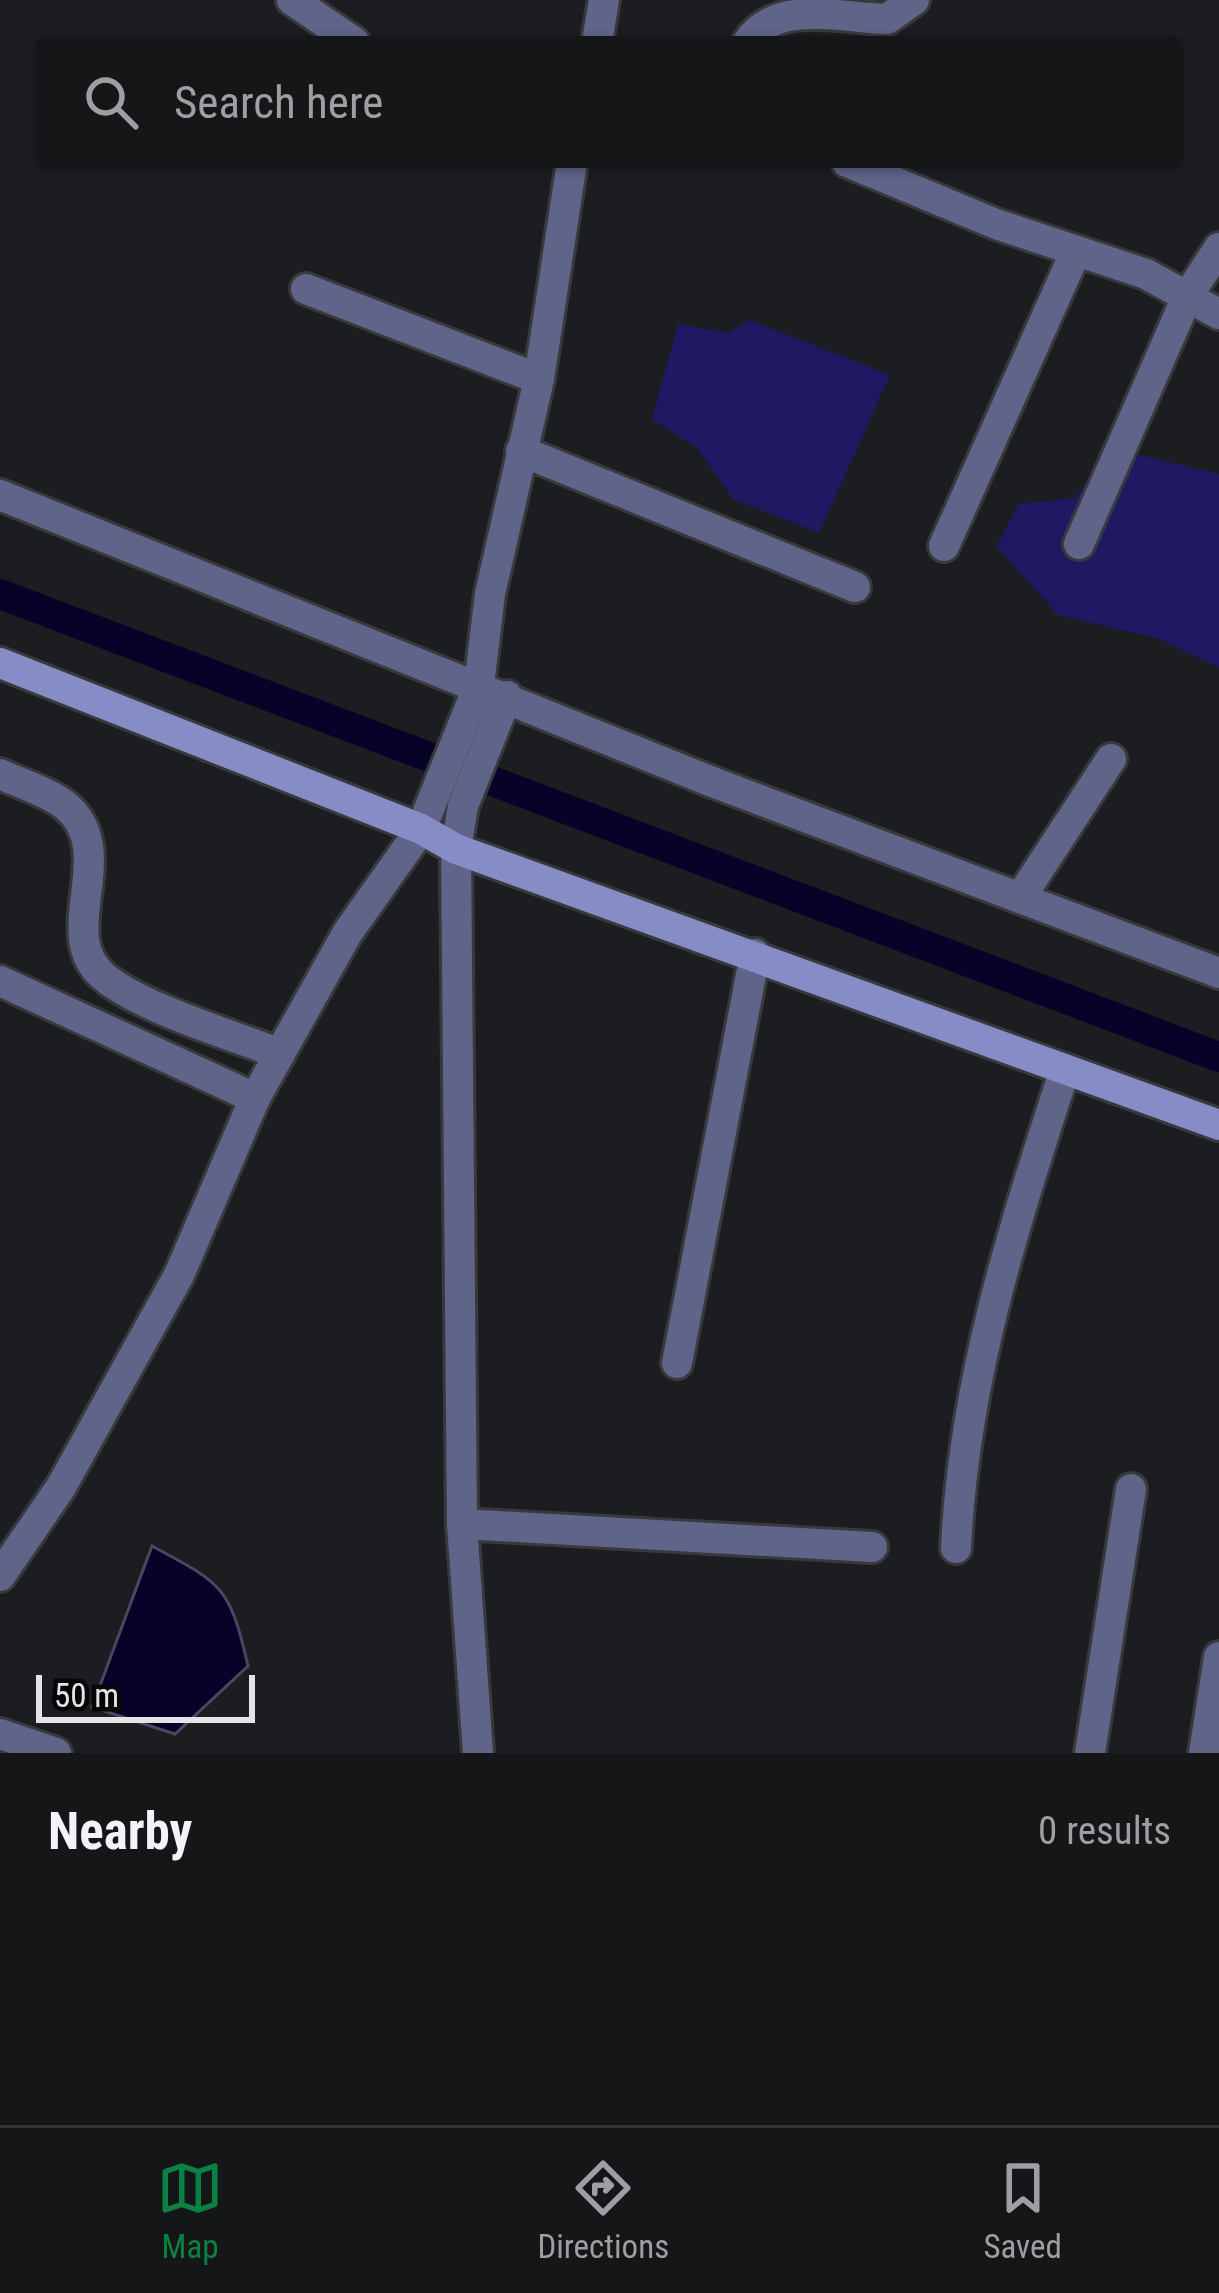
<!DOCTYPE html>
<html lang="en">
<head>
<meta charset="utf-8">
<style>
	body { margin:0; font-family:"Roboto Condensed",sans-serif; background:#222325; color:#f1f3f6 }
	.scale { position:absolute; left:36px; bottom:30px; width:219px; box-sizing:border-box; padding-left:12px; border:6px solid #e4e4e7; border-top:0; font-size:33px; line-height:42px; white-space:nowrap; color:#e4e4e7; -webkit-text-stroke:9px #070709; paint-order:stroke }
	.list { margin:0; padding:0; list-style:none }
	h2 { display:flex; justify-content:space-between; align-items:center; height:156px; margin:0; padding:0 48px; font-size:51px }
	h2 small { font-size:39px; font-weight:400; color:#9d9fa2 }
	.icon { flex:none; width:66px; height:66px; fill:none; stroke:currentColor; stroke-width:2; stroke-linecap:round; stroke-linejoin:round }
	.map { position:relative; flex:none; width:1219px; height:1753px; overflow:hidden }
	.search { position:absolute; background:#151618; box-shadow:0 3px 9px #0004; left:36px; right:36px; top:36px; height:132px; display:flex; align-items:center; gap:30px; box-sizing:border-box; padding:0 42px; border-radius:12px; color:#9d9fa2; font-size:45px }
	.sheet { height:372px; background:#151618 }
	nav { display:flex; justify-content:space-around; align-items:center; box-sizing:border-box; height:168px; border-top:3px solid #343537; background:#151618; font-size:33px; color:#9d9fa2 }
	nav a { display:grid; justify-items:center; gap:6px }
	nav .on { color:#0b8043 }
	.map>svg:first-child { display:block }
	.green { fill:#1f1862 }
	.water { fill:#060228; stroke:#494661; stroke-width:3 }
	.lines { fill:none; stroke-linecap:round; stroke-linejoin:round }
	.canal { stroke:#060228; stroke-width:30 }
	.minor-casing { stroke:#38393c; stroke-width:36 }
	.tertiary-casing { stroke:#38393c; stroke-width:36 }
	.secondary-casing { stroke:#38393c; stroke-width:36 }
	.minor { stroke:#5f6488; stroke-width:30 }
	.tertiary { stroke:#5f6488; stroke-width:30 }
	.secondary { stroke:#858cc6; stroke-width:30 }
</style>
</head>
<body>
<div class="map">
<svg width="1219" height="1753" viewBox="0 0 1219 1753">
	<rect width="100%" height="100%" fill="#1c1d20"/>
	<path class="green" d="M749 320 890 375 819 533 733 499 697 448 652 419 678 324 729 333Z
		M1111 448 1219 474V668L1160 639 1058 615 996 546 1019 504 1075 498Z"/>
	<path class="water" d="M152 1546C223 1584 230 1587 248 1666L175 1734 92 1707Z"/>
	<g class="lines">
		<path class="canal" d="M0 594 1219 1057"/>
		<g class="minor-casing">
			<path id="minor" d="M292 0 354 42
				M748 42C776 0 836 17 887 19L914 0
				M847 162 996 224 1146 274 1219 314
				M306 289 539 379
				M521 451 855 587
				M1079 544 1187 297 1219 248
				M944 546 1076 251
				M0 774C21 784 49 792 66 806 121 852 53 933 103 976 140 1008 233 1035 280 1054
				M1020 898 1111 759
				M0 981 255 1098
				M677 1363 755 954
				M462 1524 872 1547
				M956 1548C964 1379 1013 1229 1065 1069
				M0 1734 56 1753
				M1090 1753 1131 1489
				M1204 1753 1219 1657"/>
		</g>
		<g class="tertiary-casing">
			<path id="tertiary" d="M597 42 604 0
				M0 495 715 783 1219 973
				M0 1576 61 1487 179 1275 255 1098 348 932 421 829 479 685 490 594 539 379 572 162
				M478 1753 462 1524 456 849 463 806 507 696"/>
		</g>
		<g class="secondary-casing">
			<path id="secondary" d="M0 663 421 829 456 849 1219 1125"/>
		</g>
		<use href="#minor" class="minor"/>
		<use href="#tertiary" class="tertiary"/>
		<use href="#secondary" class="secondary"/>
	</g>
</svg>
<div class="scale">50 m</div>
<div class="search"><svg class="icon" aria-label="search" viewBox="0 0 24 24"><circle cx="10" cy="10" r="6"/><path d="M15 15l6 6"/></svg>Search here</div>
</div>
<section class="sheet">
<h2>Nearby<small>0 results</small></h2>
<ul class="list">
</ul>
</section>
<nav>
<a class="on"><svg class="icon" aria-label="map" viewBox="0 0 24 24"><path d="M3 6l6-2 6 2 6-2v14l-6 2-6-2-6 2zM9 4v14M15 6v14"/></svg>Map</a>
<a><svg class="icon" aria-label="directions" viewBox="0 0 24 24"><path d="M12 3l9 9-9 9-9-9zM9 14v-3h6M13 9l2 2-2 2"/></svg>Directions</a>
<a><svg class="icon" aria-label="saved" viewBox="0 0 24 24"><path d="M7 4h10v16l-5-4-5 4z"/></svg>Saved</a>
</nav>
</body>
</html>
